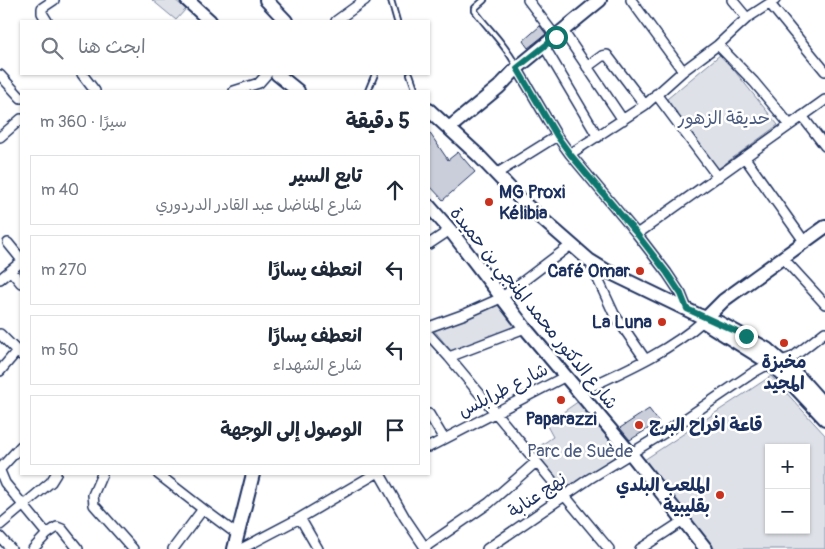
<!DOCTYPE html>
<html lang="ar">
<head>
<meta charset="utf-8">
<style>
	body { margin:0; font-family:Pangolin,"Playpen Sans Arabic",sans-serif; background:#f6f6f7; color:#1f2937; direction:rtl }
	.controls { position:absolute; right:15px; bottom:15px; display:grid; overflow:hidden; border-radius:0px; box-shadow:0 1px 4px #0004 }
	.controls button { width:45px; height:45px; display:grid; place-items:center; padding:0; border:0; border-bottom:1px solid #e0e1e3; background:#fff; color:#1f2937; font:25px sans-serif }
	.stop { position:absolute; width:15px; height:15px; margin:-11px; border:4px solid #0f766e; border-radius:50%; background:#fff }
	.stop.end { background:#0f766e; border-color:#fff; box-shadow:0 1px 5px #0008 }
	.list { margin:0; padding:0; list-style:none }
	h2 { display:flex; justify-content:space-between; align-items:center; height:65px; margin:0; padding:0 20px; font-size:21px }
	h2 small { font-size:16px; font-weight:400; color:#747a83 }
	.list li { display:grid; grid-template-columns:32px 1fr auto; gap:15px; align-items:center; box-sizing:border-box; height:70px; margin:0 10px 10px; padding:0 10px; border:1px solid #e0e1e3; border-radius:0px }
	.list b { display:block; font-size:19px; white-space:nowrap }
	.list p { margin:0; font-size:16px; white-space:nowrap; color:#747a83 }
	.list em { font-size:16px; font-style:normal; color:#747a83 }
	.icon { flex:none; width:28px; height:28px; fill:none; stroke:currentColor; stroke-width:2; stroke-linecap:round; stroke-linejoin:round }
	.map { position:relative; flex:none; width:825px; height:549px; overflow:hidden; direction:ltr }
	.search { position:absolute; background:#fff; box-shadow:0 1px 4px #0004; left:20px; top:20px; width:410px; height:55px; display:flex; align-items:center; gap:12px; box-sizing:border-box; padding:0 18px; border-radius:0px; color:#747a83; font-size:19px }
	.panel { position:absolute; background:#fff; box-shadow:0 1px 4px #0004; left:20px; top:90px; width:410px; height:385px; border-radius:0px; direction:rtl }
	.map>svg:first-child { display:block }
	.green { fill:#dee1e7; stroke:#7c88a2; fill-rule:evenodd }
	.building { fill:#caceda; stroke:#1b2f5e }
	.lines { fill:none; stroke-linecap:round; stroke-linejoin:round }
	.lane-casing { stroke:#1b2f5e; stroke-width:8 }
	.street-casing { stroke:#1b2f5e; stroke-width:12 }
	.secondary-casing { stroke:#1b2f5e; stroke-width:16 }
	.lane { stroke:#fff; stroke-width:4.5 }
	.street { stroke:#fff; stroke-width:9 }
	.secondary { stroke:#fff; stroke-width:12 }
	.route { stroke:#0f766e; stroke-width:6 }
	.poi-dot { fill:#c8321e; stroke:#fff; stroke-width:2 }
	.labels { text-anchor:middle; stroke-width:5; stroke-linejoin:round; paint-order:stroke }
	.park-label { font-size:18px; fill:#4c5c80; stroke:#fff }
	.poi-label { font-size:18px; font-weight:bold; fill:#1b2f5e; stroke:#fff; text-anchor:end }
	.street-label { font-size:18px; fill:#1b2f5e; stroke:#fff }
</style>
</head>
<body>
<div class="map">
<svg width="825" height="549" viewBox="0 0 825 549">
	<rect width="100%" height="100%" fill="#fff"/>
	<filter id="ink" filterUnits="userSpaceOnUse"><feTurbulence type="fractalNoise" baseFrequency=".02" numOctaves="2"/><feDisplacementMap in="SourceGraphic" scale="10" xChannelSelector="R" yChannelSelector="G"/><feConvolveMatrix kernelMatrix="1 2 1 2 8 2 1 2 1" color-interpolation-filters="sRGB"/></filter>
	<g filter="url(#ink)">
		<path class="green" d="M152 0H175L186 9 176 20Z
			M721 54 778 125 715 171 667 99Z
			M497 301 520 329 456 357 433 329Z
			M771 376 825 435V549H714L644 460ZM769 448H806V530H769Z
			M579 401 624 456 569 494 534 450 553 437 546 424Z"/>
		<path class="building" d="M540 26 546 34 528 48 523 41Z
			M429 132 448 160 458 152 475 172 443 200 429 185Z
			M649 409 659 422 630 440 620 428Z"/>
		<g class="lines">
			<g class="lane-casing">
				<path id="lane" d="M391 0 397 21
					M484 0 475 8V11C489 30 506 45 517 67
					M410 74 416 91
					M368 91 375 74"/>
			</g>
			<g class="street-casing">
				<path id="street" d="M528 0 556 37
					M631 0 683 71
					M732 0 747 18
					M770 4 825 71
					M47 21 42 13V8L54 0
					M336 21 365 0
					M563 31 623 120
					M718 45 754 82 790 125
					M544 46 598 137
					M587 67 602 56 607 55 645 105
					M517 68 557 136 570 154 637 234 667 273 681 294 687 309
					M82 74 95 91
					M0 75 21 98
					M234 91 259 83 267 74
					M656 94 718 177
					M802 116 825 146
					M0 137 21 119
					M570 154 645 105 683 71 718 45 747 18 775 0
					M745 158 804 241
					M496 174 557 136
					M637 234 825 100
					M8 243 21 259
					M429 244 450 230
					M782 257 825 304
					M589 260 614 314 645 359
					M11 271 21 283
					M0 279 21 262
					M429 327 465 314 501 298 571 245
					M0 334 21 355
					M429 335 449 357 609 549
					M449 357 525 328
					M0 371 17 351
					M579 392C621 372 667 353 703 321
					M429 414 444 439
					M429 447 566 376
					M0 469 21 446
					M0 471 5 483 47 534
					M102 474 93 495 94 505 133 549
					M158 474 203 509 238 535
					M380 474 405 518 426 549
					M300 518 318 549
					M0 525 51 482 56 474
					M0 537 11 549
					M425 547 489 503 536 462
					M33 549 47 534 57 527 62 529 78 549
					M173 549 203 509
					M241 549 300 518 375 474
					M487 549 589 479 669 430 754 372 763 367 793 357 825 332
					M640 549 683 521"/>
			</g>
			<g class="secondary-casing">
				<path id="secondary" d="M187 0 210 21
					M266 0 286 21
					M277 74 298 91
					M429 110 478 155 525 204 589 260 607 271 698 315 720 323 767 349 799 377 825 406
					M449 128 499 87 517 68 600 0
					M429 206 450 230 525 328 631 454 706 549
					M703 321 724 300 825 227
					M704 322 771 364 792 384 825 419
					M234 549 253 474"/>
			</g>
			<use href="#lane" class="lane"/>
			<use href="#street" class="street"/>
			<use href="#secondary" class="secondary"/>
		</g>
	</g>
	<g class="lines" filter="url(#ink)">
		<path class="route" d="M556 37 517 68 557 136 570 154 637 234 667 273 681 294 687 309 746 336"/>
	</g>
	<g class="poi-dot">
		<circle cx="489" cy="202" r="5"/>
		<circle cx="640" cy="271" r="5"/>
		<circle cx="662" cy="322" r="5"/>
		<circle cx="784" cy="343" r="5"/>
		<circle cx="561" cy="400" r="5"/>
		<circle cx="639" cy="425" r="5"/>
		<circle cx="720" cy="495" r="5"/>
	</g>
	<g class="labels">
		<g class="park-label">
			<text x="724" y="124">حديقة الزهور</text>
			<text x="580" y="457">Parc de Suède</text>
		</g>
		<g class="poi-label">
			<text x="499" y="198" text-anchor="start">MG Proxi<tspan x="499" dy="21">Kélibia</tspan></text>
			<text x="630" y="277">Café Omar</text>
			<text x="652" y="328">La Luna</text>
			<text x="784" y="368" text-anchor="middle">مخبزة<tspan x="784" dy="21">المجيد</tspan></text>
			<text x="561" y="425" text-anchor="middle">Paparazzi</text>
			<text x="649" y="431" text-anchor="start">قاعة افراح البرج</text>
			<text x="710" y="491">الملعب البلدي<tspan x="710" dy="21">بقليبية</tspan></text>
		</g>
		<g class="street-label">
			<text transform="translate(534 308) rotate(51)" y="6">شارع الدكتور محمد المنجي بن حميدة</text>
			<text transform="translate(503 390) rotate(-27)" y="6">شارع طرابلس</text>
			<text transform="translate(537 495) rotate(-34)" y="6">نهج عنابة</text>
		</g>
	</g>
</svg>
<div class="controls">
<button>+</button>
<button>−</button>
</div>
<div class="stop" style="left:556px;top:37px"></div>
<div class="stop end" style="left:746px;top:336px"></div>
<div class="search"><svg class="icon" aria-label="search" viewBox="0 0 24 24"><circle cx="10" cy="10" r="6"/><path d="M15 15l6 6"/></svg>ابحث هنا</div>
<section class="panel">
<h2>5 دقيقة<small>سيرًا · 360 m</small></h2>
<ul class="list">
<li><svg class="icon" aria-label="ahead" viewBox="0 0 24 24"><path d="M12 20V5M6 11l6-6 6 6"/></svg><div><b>تابع السير</b><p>شارع المناضل عبد القادر الدردوري</p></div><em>40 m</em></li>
<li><svg class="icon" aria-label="left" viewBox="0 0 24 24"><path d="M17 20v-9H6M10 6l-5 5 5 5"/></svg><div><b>انعطف يسارًا</b></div><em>270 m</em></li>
<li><svg class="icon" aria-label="left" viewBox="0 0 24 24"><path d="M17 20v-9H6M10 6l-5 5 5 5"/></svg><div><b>انعطف يسارًا</b><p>شارع الشهداء</p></div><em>50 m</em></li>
<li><svg class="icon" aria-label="arrive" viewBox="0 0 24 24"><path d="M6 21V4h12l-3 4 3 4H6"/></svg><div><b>الوصول إلى الوجهة</b></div></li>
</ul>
</section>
</div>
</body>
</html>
